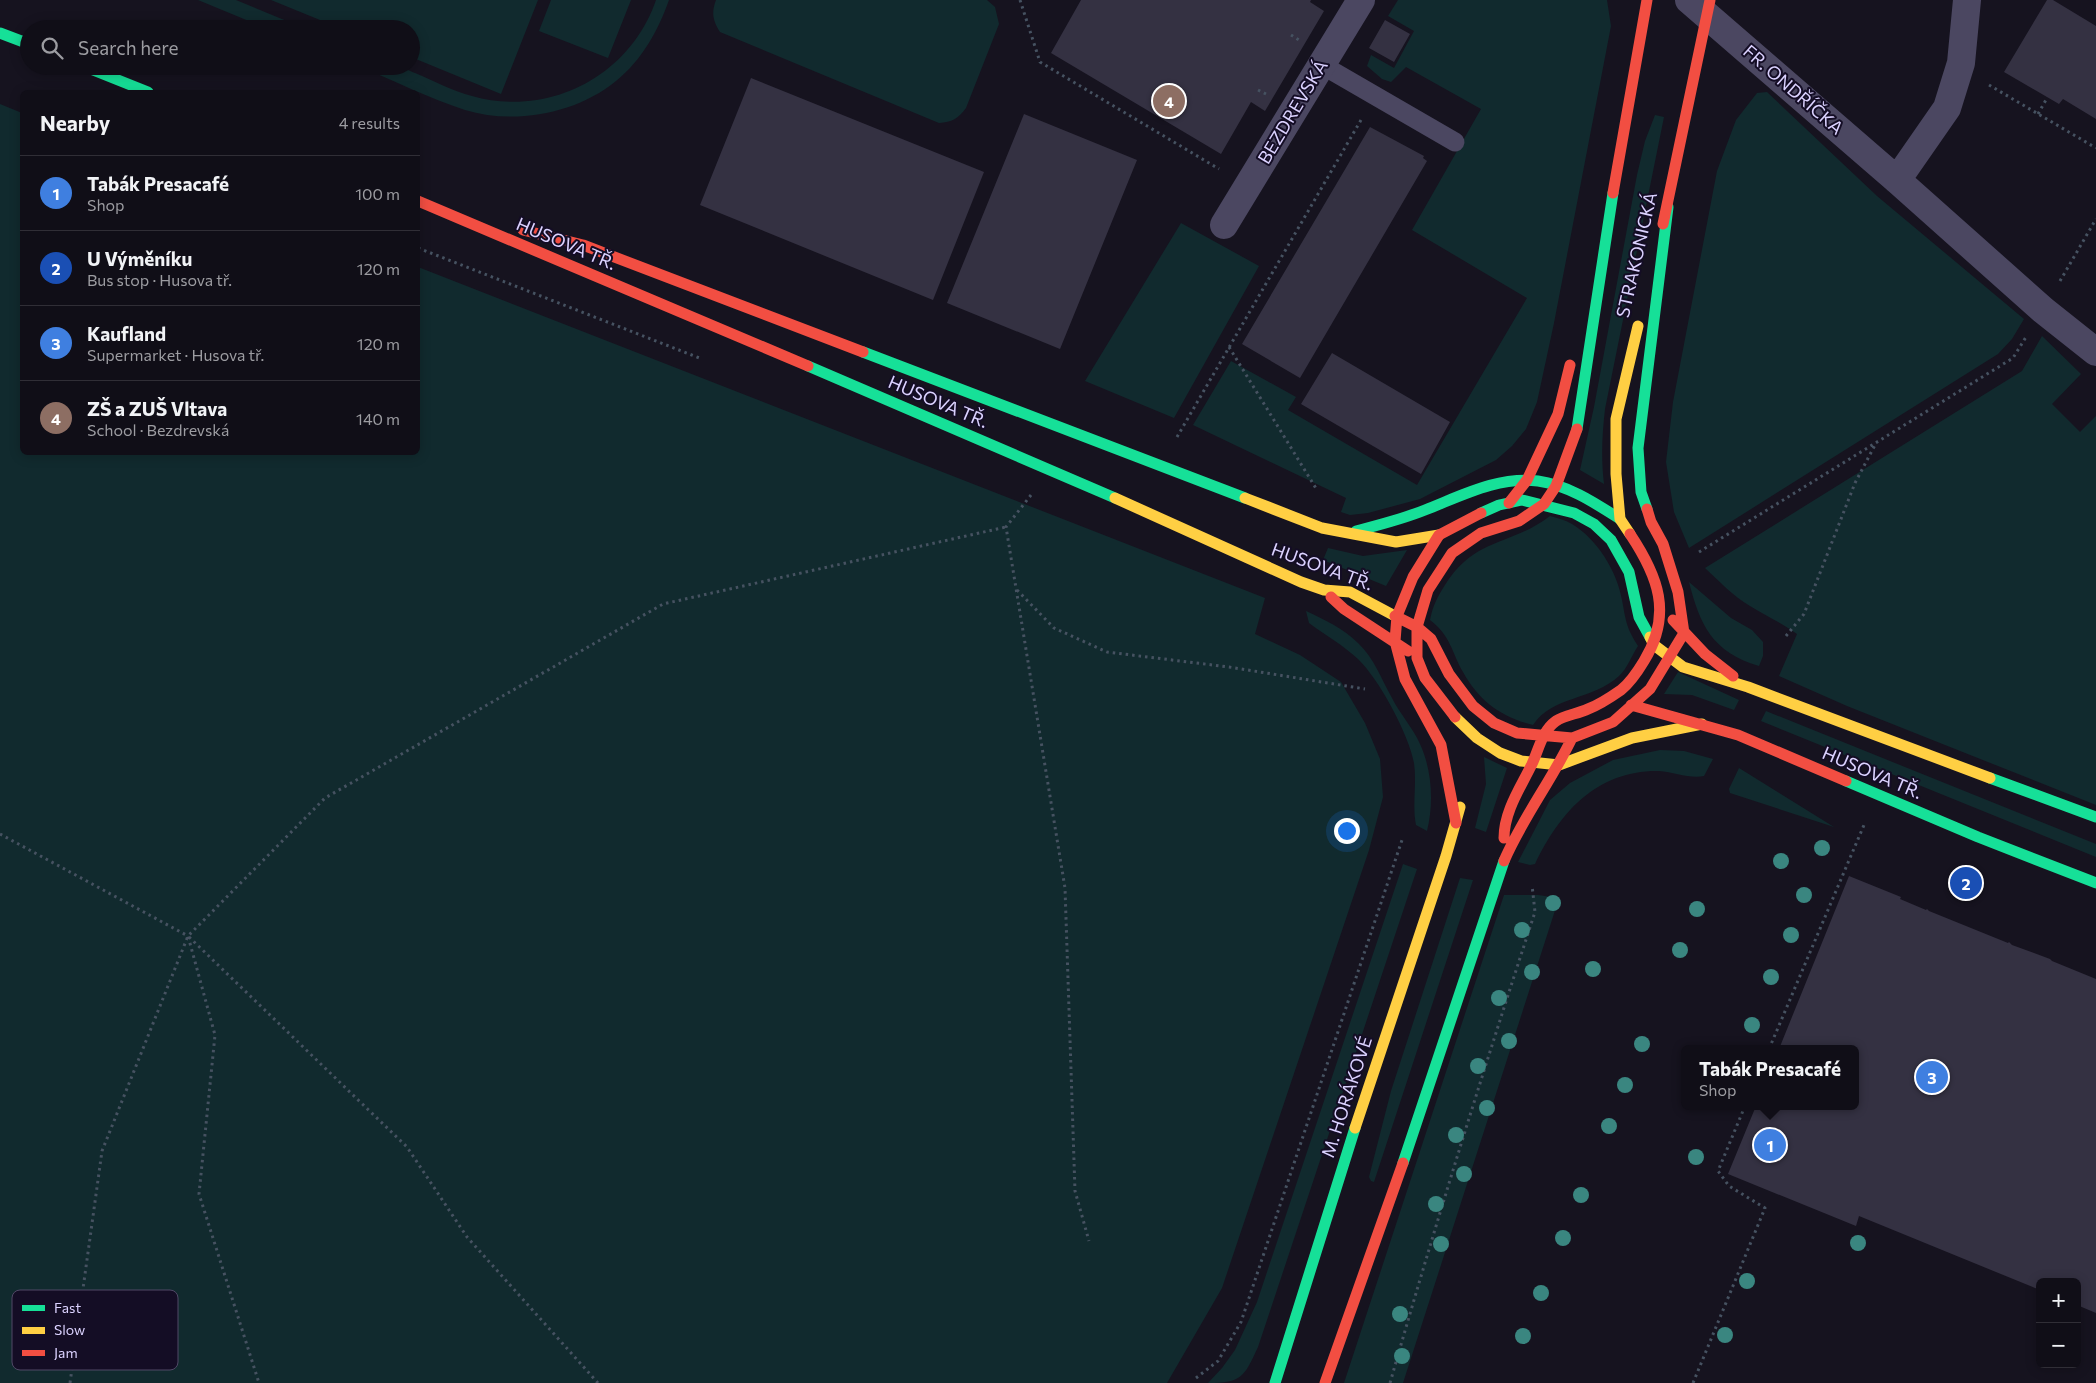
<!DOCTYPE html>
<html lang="en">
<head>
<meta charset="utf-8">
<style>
	body { margin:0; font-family:Commissioner,sans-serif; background:#1e1c24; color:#f1f3f6 }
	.controls { position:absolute; right:15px; bottom:15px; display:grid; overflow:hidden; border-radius:8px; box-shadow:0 2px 12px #0003 }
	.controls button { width:45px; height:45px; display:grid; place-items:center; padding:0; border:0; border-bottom:1px solid #302e36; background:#100e17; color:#f1f3f6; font:25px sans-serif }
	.you { position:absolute; left:1346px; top:830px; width:18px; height:18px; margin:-12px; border:4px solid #fff; border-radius:50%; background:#1a73e8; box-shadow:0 0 0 8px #1a73e833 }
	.badge { display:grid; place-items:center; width:32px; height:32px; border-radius:50%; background:#0b8043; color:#fff; font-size:16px; font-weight:700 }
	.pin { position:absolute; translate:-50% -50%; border:2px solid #fff; box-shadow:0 1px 5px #0006 }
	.popup { position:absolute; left:1681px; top:1045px; width:178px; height:65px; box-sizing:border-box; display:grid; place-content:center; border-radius:8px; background:#100e17; filter:drop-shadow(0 1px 4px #0005); font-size:16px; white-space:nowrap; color:#9c9ca1 }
	.popup b { font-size:19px; color:#f1f3f6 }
	.popup::after { content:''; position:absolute; left:50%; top:100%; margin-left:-10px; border:10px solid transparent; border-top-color:#100e17 }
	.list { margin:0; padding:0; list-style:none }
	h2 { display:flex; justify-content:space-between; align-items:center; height:65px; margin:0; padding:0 20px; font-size:21px }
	h2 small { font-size:16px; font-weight:400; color:#9c9ca1 }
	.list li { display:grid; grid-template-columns:32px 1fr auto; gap:15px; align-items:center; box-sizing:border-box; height:75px; padding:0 20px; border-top:1px solid #302e36 }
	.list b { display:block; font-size:19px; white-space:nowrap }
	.list p { margin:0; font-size:16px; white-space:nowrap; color:#9c9ca1 }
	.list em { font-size:16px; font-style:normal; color:#9c9ca1 }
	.icon { flex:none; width:28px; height:28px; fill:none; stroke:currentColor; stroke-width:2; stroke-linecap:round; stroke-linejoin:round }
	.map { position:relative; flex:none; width:2096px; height:1383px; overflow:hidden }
	.search { position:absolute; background:#100e17; box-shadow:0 2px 12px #0003; left:20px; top:20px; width:400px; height:55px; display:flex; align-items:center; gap:12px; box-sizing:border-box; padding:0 18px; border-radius:28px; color:#9c9ca1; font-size:19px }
	.panel { position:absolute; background:#100e17; box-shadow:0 2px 12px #0003; left:20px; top:90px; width:400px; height:365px; border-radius:8px }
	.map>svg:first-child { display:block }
	.green { fill:#112a2e }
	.building { fill:#343142 }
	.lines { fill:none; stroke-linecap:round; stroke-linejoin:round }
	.path { stroke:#465261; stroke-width:3; stroke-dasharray:2.5 4; stroke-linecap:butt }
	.lane { stroke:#4b4761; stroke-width:19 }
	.street { stroke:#4b4761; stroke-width:28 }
	.fast { stroke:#16e098; stroke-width:11 }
	.slow { stroke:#ffcf43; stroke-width:11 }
	.jam { stroke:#f24e42; stroke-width:11 }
	.tree { fill:#3a8680 }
	.labels { text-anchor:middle; stroke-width:4; stroke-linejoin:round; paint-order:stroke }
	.street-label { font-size:18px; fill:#dbd2ff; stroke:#140d25 }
	.key { fill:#140d25; stroke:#504866; stroke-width:1 }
	.key-label { font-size:14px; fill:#dbd2ff }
</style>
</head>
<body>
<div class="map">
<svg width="2096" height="1383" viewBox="0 0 2096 1383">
	<rect width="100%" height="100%" fill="#16131f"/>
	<path class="green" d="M198 0H236L306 29H268Z
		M271 0H538L501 94 411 57V29H342Z
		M551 0H631L608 58 539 31Z
		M656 0H669C658 31 642 60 616 81 576 114 514 125 465 110 429 98 394 81 359 66 372 66 385 64 397 66 403 67 410 71 415 73 434 81 453 91 472 96 549 118 630 76 656 0Z
		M716 0H987L995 7 999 24 966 108C958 119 952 122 939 123L720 32C713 21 711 13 716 0Z
		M1398 0H1607L1611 26 1554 323 1537 402 1526 429 1512 446 1496 460 1420 499 1368 513 1350 515 1341 512 1346 498 1193 425 1231 361 1296 397 1288 410 1417 485 1527 298 1412 230 1481 109 1406 67 1391 82 1382 79 1367 66 1371 55 1394 68 1414 31 1388 16Z
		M1767 92 1877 196 2024 319 2012 339 1998 354 1689 548 1674 512 1666 462 1673 402 1717 171 1736 120 1757 93Z
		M0 104 22 113V452H418V267L1265 598 1255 634 1300 655 1341 682 1365 723 1380 759 1383 797 1369 850 1222 1288 1167 1383H0Z
		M1655 115 1664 117 1605 409C1602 435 1601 459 1604 484L1580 470 1594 407 1637 175 1645 141Z
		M1181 223 1259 266 1174 418 1085 381Z
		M2042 336 2081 374 2052 404 2080 432 2096 416V805L1847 706 1779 676 1797 634C1782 623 1766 616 1750 606 1733 596 1719 581 1705 568L2022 371Z
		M1550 516C1557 518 1565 520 1572 524 1597 539 1617 571 1622 600 1626 621 1626 627 1638 646 1632 655 1627 669 1619 676 1593 700 1552 696 1533 725 1501 717 1479 701 1463 672 1451 651 1451 636 1430 620 1433 605 1437 598 1445 585 1475 537 1511 546 1550 516Z
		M1328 548 1363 556 1407 550 1386 586 1323 560Z
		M1689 582 1731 618 1752 630 1763 642V656L1759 666C1712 652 1700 625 1689 582Z
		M1306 611C1325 620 1343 628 1358 643 1375 659 1381 679 1392 698 1400 714 1413 728 1420 744 1432 770 1434 803 1427 831L1416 825C1412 805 1417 784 1414 763 1409 735 1379 679 1358 659 1343 645 1325 635 1309 623Z
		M1678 672 1739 700 1734 710 1692 695 1664 694Z
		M1766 711 2096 844V857L1761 721Z
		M1660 750 1684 751 1713 759 1704 776C1690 779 1674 772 1659 771 1597 770 1560 812 1535 864L1530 865 1518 862 1550 800 1570 783 1613 760Z
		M1484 757 1507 768 1486 832 1475 828 1486 784Z
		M1739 768 1834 827 1730 793 1729 789Z
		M1403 864 1417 869 1258 1347C1244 1377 1242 1383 1208 1383L1222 1368 1235 1350 1257 1302Z
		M1460 878 1473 880 1374 1182 1371 1181 1369 1177 1391 1091Z
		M1504 895H1538L1559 898 1403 1383H1344Z"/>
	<path class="building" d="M1081 0H1311L1310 2 1324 11 1265 111 1251 102 1221 154 1051 53Z
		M2047 0H2053L2096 26V119L2063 99 2059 104 2004 72Z
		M1385 20 1410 34 1394 62 1369 48Z
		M751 78 984 172 933 300 700 205Z
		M1024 114 1137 160 1060 349 947 303Z
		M1370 127 1424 156 1423 158 1427 161 1300 378 1242 344Z
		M1332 353 1450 422 1421 474 1301 404Z
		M1849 876 1901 897 1900 899 1926 910 1927 909 1929 911 2008 943 2009 942 2012 945 2050 959 2052 961 2096 979V1313L2077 1305V1282H2040V1290L1859 1216 1856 1226 1728 1174 1756 1106H1855V1049H1779Z"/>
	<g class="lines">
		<path class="path" d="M1020 0 1040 62 1219 169
			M1291 35 1299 40
			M1989 85 2096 148
			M1258 90 1266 94
			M2038 114 2047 98
			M418 248 702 359
			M2060 281 2096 219
			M1229 347 1317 490
			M1177 437 1361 120
			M1031 495 1006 527 1065 888 1075 1191 1089 1241
			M1699 552 2013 358 2026 337
			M1017 590 1054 628 1107 652 1229 667 1365 689
			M1786 636 1804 614 1855 483 1875 445
			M0 834 188 936 215 1035 199 1194 259 1383
			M189 937 407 1147 467 1237 598 1383
			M1769 1049 1864 825
			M1196 1378 1218 1361 1241 1322 1402 840
			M70 1383 102 1151 188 936 325 798 663 604 1006 527
			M1390 1383C1435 1225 1484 1068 1535 912L1532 885
			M1693 1383 1765 1208 1729 1186 1718 1171 1745 1106"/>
		<path class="lane" d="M1322 65 1455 142"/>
		<path class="street" d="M1689 0 1897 180 2043 310 2096 352
			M1897 180 1947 108 1961 63 1967 0
			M1224 225 1361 0"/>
		<path class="fast" d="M0 33 29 44
			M83 66 148 92
			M863 352 1245 498
			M808 366 1115 498
			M1577 429 1613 193
			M1647 509 1641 492 1638 448 1668 207
			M1481 513 1499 505 1522 500 1574 513 1594 524 1611 540 1629 572 1639 617 1650 637
			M1356 531C1379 525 1403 519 1425 510 1461 496 1498 476 1538 481 1568 485 1595 503 1620 519
			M1990 778 2096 817
			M1846 781 1978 837 2096 883
			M1403 1163 1504 861
			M1275 1383 1355 1128"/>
		<path class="slow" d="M1115 498 1301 582 1324 590 1350 592 1395 616
			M1245 498 1322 528 1396 542 1439 535
			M1630 534 1620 519 1616 474V419L1638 326
			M1650 637 1654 645 1683 667 1748 687 1990 778
			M1455 717 1477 738 1500 753 1521 761 1559 765 1632 738 1702 724
			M1355 1128 1446 856 1460 807"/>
		<path class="jam" d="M1613 193 1647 0
			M418 201 808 366
			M1663 224 1710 0
			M523 230 583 245 863 352
			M1509 503 1527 480 1558 414 1570 365
			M1331 597 1344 609 1408 651
			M1395 616 1417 627 1431 639 1449 674 1473 706 1494 723 1517 733 1572 738
			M1673 620 1705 654 1733 676
			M1631 705 1738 735 1846 781
			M1455 717 1425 678 1417 658V627L1428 590 1452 553 1481 533 1519 521 1544 504 1556 486 1577 429
			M1456 823 1441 745 1405 679 1395 641 1397 616 1413 577 1439 535 1481 513
			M1504 838C1504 811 1521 787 1532 764 1539 749 1542 731 1556 721 1564 715 1578 714 1588 709 1599 705 1611 697 1621 690 1631 682 1638 671 1644 661 1673 614 1658 576 1630 534
			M1504 861C1523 817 1552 780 1572 738L1613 722 1650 689 1684 633 1678 592 1663 544 1651 522 1647 509
			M1325 1383 1403 1163"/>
	</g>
	<g class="tree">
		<circle cx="1822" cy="848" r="8"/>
		<circle cx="1781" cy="861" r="8"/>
		<circle cx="1804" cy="895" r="8"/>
		<circle cx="1553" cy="903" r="8"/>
		<circle cx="1697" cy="909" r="8"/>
		<circle cx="1522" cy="930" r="8"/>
		<circle cx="1791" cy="935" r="8"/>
		<circle cx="1680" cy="950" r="8"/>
		<circle cx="1593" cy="969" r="8"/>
		<circle cx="1532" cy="972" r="8"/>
		<circle cx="1771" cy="977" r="8"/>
		<circle cx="1499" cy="998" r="8"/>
		<circle cx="1752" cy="1025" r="8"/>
		<circle cx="1509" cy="1041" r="8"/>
		<circle cx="1642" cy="1044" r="8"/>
		<circle cx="1478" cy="1066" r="8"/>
		<circle cx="1625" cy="1085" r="8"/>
		<circle cx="1487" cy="1108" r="8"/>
		<circle cx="1609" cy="1126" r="8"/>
		<circle cx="1456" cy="1135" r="8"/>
		<circle cx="1696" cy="1157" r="8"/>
		<circle cx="1464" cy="1174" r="8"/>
		<circle cx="1581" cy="1195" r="8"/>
		<circle cx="1436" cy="1204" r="8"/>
		<circle cx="1563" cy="1238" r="8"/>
		<circle cx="1858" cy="1243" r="8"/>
		<circle cx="1441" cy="1244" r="8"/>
		<circle cx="1747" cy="1281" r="8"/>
		<circle cx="1541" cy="1293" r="8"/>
		<circle cx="1400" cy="1314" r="8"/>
		<circle cx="1725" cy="1335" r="8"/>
		<circle cx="1523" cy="1336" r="8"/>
		<circle cx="1402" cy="1356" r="8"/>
	</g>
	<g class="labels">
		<g class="street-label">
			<text transform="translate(1793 90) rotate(41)" y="6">FR. ONDŘÍČKA</text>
			<text transform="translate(1293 112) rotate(-59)" y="6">BEZDREVSKÁ</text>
			<text transform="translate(566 244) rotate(23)" y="6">HUSOVA TŘ.</text>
			<text transform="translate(1637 255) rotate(-77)" y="6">STRAKONICKÁ</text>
			<text transform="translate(938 402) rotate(23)" y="6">HUSOVA TŘ.</text>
			<text transform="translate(1322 567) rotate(20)" y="6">HUSOVA TŘ.</text>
			<text transform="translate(1872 773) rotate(23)" y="6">HUSOVA TŘ.</text>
			<text transform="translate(1347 1097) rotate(-72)" y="6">M. HORÁKOVÉ</text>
		</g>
	</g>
	<rect x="12" y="1290" width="166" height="80" rx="8" class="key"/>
	<rect x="22" y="1305" width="23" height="6" fill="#16e098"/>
	<rect x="22" y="1327" width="23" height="7" fill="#ffcf43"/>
	<rect x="22" y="1350" width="23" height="6" fill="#f24e42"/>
	<g class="key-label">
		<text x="54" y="1313">Fast</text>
		<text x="54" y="1335">Slow</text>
		<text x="54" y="1358">Jam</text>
	</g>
</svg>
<div class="controls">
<button>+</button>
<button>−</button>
</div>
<div class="you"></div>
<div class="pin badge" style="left:1770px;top:1145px;background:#3f7fe0">1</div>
<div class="popup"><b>Tabák Presacafé</b>Shop</div>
<div class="pin badge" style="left:1966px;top:883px;background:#1a4fb4">2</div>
<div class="pin badge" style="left:1932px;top:1077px;background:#3f7fe0">3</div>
<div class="pin badge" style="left:1169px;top:101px;background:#8d6e63">4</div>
<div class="search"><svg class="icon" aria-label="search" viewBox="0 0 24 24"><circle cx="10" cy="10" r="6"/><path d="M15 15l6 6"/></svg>Search here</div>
<section class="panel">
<h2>Nearby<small>4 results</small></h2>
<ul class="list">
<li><span class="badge" style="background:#3f7fe0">1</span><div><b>Tabák Presacafé</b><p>Shop</p></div><em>100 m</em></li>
<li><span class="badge" style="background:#1a4fb4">2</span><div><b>U Výměníku</b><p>Bus stop · Husova tř.</p></div><em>120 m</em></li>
<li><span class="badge" style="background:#3f7fe0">3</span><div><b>Kaufland</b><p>Supermarket · Husova tř.</p></div><em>120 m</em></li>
<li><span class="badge" style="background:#8d6e63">4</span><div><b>ZŠ a ZUŠ Vltava</b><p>School · Bezdrevská</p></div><em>140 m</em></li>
</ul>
</section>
</div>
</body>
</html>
